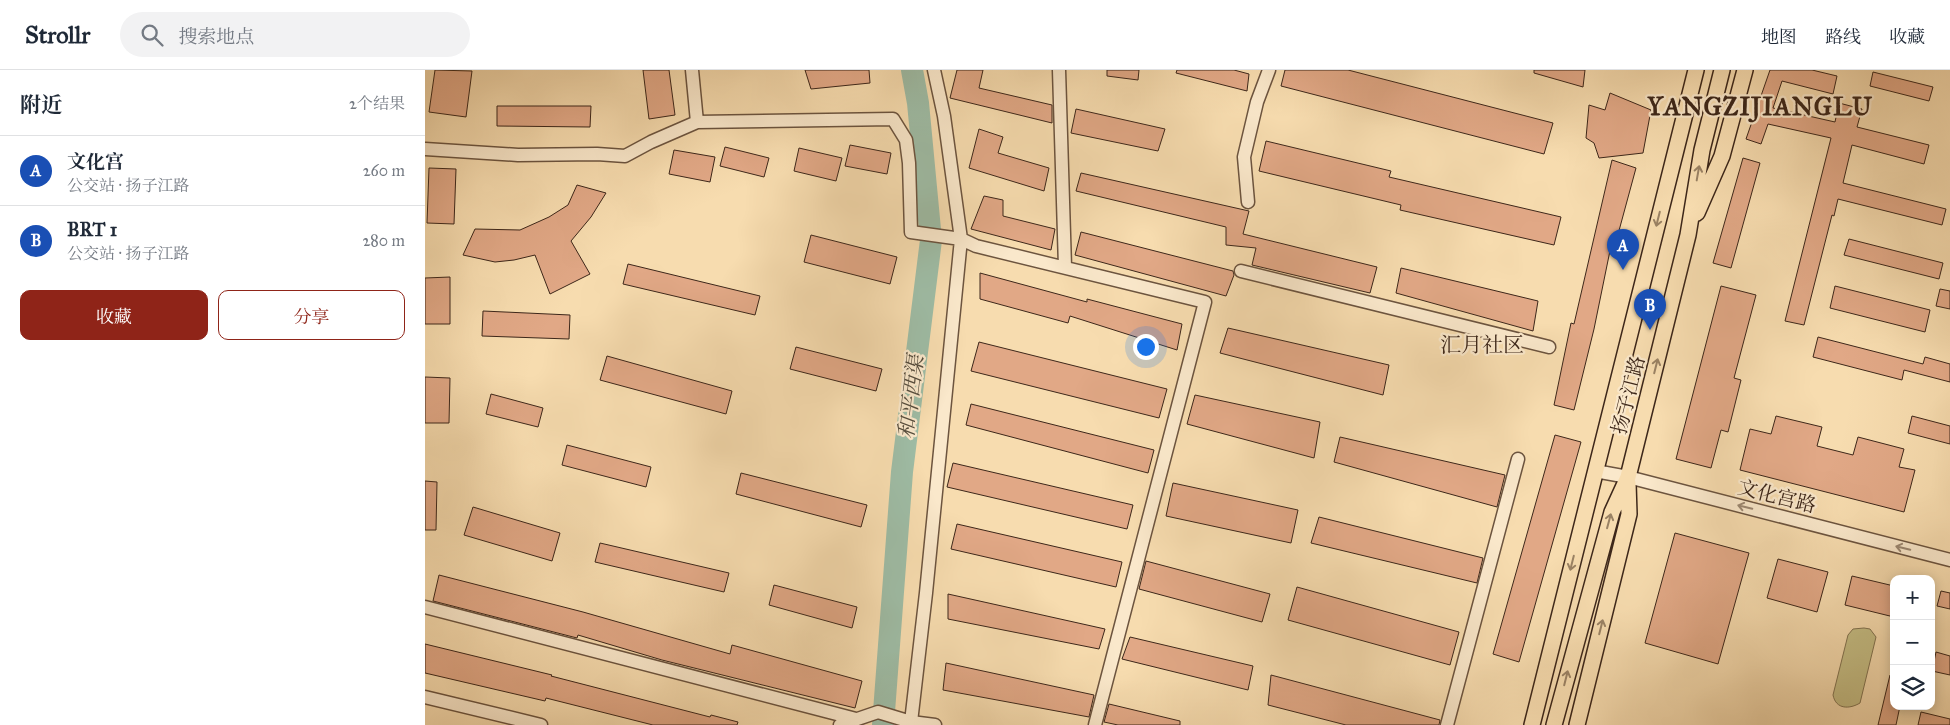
<!DOCTYPE html>
<html lang="zh">
<head>
<meta charset="utf-8">
<style>
	body { margin:0; font-family:"IM FELL Great Primer","Noto Serif SC",serif; background:#f2f2f3; color:#1f2937 }
	.controls { position:absolute; right:15px; bottom:15px; display:grid; overflow:hidden; border-radius:10px; box-shadow:0 2px 12px #0003 }
	.controls button { width:45px; height:45px; display:grid; place-items:center; padding:0; border:0; border-bottom:1px solid #e0e1e3; background:#fff; color:#1f2937; font:25px sans-serif }
	.you { position:absolute; left:720px; top:276px; width:18px; height:18px; margin:-12px; border:4px solid #fff; border-radius:50%; background:#1a73e8; box-shadow:0 0 0 8px #1a73e833 }
	.badge { display:grid; place-items:center; width:32px; height:32px; border-radius:50%; background:#8f2418; color:#fff; font-size:16px; font-weight:700 }
	.pin { position:absolute; translate:-50% -41px; filter:drop-shadow(0 1px 2px #0008) }
	.pin::after { content:''; position:absolute; top:26px; width:18px; height:15px; background:inherit; clip-path:polygon(0 0,100% 0,50% 100%) }
	.list { margin:0; padding:0; list-style:none }
	h2 { display:flex; justify-content:space-between; align-items:center; height:65px; margin:0; padding:0 20px; font-size:21px }
	h2 small { font-size:16px; font-weight:400; color:#747a83 }
	.list li { display:grid; grid-template-columns:32px 1fr auto; gap:15px; align-items:center; box-sizing:border-box; height:70px; padding:0 20px; border-top:1px solid #e0e1e3 }
	.list b { display:block; font-size:19px; white-space:nowrap }
	.list p { margin:0; font-size:16px; white-space:nowrap; color:#747a83 }
	.list em { font-size:16px; font-style:normal; color:#747a83 }
	.actions { display:flex; gap:10px; padding:15px 20px }
	.actions a { flex:1; padding:11px 0; border:1px solid #8f2418; border-radius:10px; text-align:center; font-size:18px; color:#8f2418 }
	.actions .main { background:#8f2418; color:#fff }
	.icon { flex:none; width:28px; height:28px; fill:none; stroke:currentColor; stroke-width:2; stroke-linecap:round; stroke-linejoin:round }
	.map { position:relative; flex:none; width:1525px; height:655px; overflow:hidden }
	header { display:flex; align-items:center; gap:30px; box-sizing:border-box; height:70px; padding:0 25px; background:#fff; border-bottom:1px solid #e0e1e3 }
	header strong { font-size:24px }
	nav { display:flex; gap:28px; margin-inline-start:auto; font-size:18px }
	.search { width:350px; height:45px; background:#f2f2f3; display:flex; align-items:center; gap:12px; box-sizing:border-box; padding:0 18px; border-radius:28px; color:#747a83; font-size:19px }
	main { display:flex }
	aside { flex:1; background:#fff }
	.map>svg:first-child { display:block }
	.green { fill:#c5be85; stroke:#817250 }
	.lines { fill:none; stroke-linecap:round; stroke-linejoin:round }
	.river { stroke:#9ebca5; stroke-width:22 }
	.building { fill:#e1a886; stroke:#3d271a }
	.minor-casing { stroke:#6c543f; stroke-width:15 }
	.major-casing { stroke:#3d271a; stroke-width:18 }
	.minor { stroke:#fae8cb; stroke-width:12 }
	.major { stroke:#f7dcaf; stroke-width:15 }
	.oneway { stroke:#9a8264 }
	.oneway2 { stroke:#9c8872 }
	.labels { text-anchor:middle; stroke-width:4.5; stroke-linejoin:round; paint-order:stroke }
	.street-label { font-size:20px; fill:#3d271a; stroke:#fae8cb }
	.neighbourhood-label { font-size:21px; fill:#3d271a; stroke:#fae8cb }
	.water-label { font-size:21px; font-style:italic; fill:#554c3d; stroke:#fae8cb }
	.district-label { font-size:25px; font-weight:bold; letter-spacing:1px; fill:#3d271a; stroke:#fae8cb }
</style>
</head>
<body>
<header>
<strong>Strollr</strong>
<div class="search"><svg class="icon" aria-label="search" viewBox="0 0 24 24"><circle cx="10" cy="10" r="6"/><path d="M15 15l6 6"/></svg>搜索地点</div>
<nav><a>地图</a><a>路线</a><a>收藏</a></nav>
</header>
<main>
<aside>
<h2>附近<small>2个结果</small></h2>
<ul class="list">
<li><span class="badge" style="background:#1a4fb4">A</span><div><b>文化宫</b><p>公交站 · 扬子江路</p></div><em>260 m</em></li>
<li><span class="badge" style="background:#1a4fb4">B</span><div><b>BRT 1</b><p>公交站 · 扬子江路</p></div><em>280 m</em></li>
</ul>
<div class="actions"><a class="main">收藏</a><a>分享</a></div>
</aside>
<div class="map">
<svg width="1525" height="655" viewBox="0 0 1525 655">
	<rect width="100%" height="100%" fill="#f7dcaf"/>
	<filter id="stains"><feTurbulence type="fractalNoise" baseFrequency=".004" numOctaves="4"/><feColorMatrix values="0 0 0 0 .2 0 0 0 0 .09 0 0 0 0 .02 0 0 0 .5 -.17"/></filter>
	<radialGradient id="worn" r=".72"><stop offset=".6" stop-color="#630" stop-opacity="0"/><stop offset="1" stop-color="#630" stop-opacity=".3"/></radialGradient>
	<path class="green" d="M1439 558 1445 559 1451 567 1435 633C1425 639 1411 640 1408 625L1423 565 1428 559Z"/>
	<g class="lines">
		<path class="river" d="M458 655 477 402 506 170 493 33 487 0"/>
	</g>
	<path class="building" d="M10 0 47 1 41 47 4 42Z
		M218 0H244L250 45 224 49Z
		M380 0H444L445 13 386 19Z
		M532 0H558L554 18 627 35V53L525 28Z
		M682 0H714L713 10 682 6Z
		M752 0H809L824 4 822 21 751 3Z
		M860 0H923L1128 53 1119 84 856 16Z
		M1109 0H1160L1158 17 1109 3Z
		M1345 0H1387L1412 6 1408 24 1357 11 1348 38 1410 52 1414 33 1437 39 1432 57 1504 75 1499 94 1427 75 1418 113 1521 139 1517 155 1413 129 1409 146 1407 145 1379 255 1360 251 1406 68 1343 54 1336 74 1321 69Z
		M1448 2 1508 17 1504 31 1445 16Z
		M1185 23 1226 40 1218 83 1174 88 1169 73 1161 68 1164 35 1180 40Z
		M72 36H166L165 57 72 56Z
		M651 39 740 59 733 81 646 63Z
		M554 59 578 67 573 83 624 98 619 121 544 98Z
		M841 71 966 101 964 107 1136 147 1129 175 975 140 976 135 834 101Z
		M425 75 466 83 462 104 420 96Z
		M300 77 344 88 339 107 295 96Z
		M374 78 417 88 411 111 369 101Z
		M249 80 290 87 285 112 244 104Z
		M1318 88 1335 93 1306 198 1288 193Z
		M1187 90 1211 98 1192 168 1188 166 1169 259 1149 340 1129 335 1146 253 1149 254Z
		M4 98 31 99 29 154 2 153Z
		M656 103 824 141 818 164 952 197 945 223 827 195 831 178 801 175V157L651 121Z
		M152 115 181 123 166 147 146 171 165 204 125 224 110 185 89 190 70 192 38 185 50 159 95 160 124 147 143 135Z
		M559 126 578 130V146L630 159 626 180 546 159Z
		M656 162 808 201 809 205 801 226 650 185Z
		M386 165 472 187 465 214 379 192Z
		M1424 169 1518 193 1514 209 1419 185Z
		M203 194 335 226 330 245 198 214Z
		M976 198 1113 231 1108 261 971 223Z
		M555 203 662 232V229L757 254 752 280 645 246 643 253 555 229Z
		M25 207V254H0V208Z
		M1296 216 1331 225 1309 308 1316 310 1303 362 1296 360 1286 398 1251 389Z
		M1410 216 1505 240 1500 262 1405 238Z
		M1515 219 1525 221V239L1511 236Z
		M58 241 145 245 144 269 57 266Z
		M803 258 964 295 958 325 795 283Z
		M1393 267 1498 294 1500 287 1525 294V312L1479 300 1477 310 1388 287Z
		M554 272 742 319 734 348 546 301Z
		M371 277 457 299 451 321 365 299Z
		M182 286 307 321 301 344 175 310Z
		M0 307 25 308 24 353H0Z
		M66 324 118 338 113 357 61 344Z
		M770 325 895 352 889 388 762 354Z
		M546 334 729 380 723 403 541 355Z
		M1351 346 1397 357 1392 376 1428 385 1433 367 1479 379 1474 397 1490 400 1479 442 1315 400 1325 359 1346 364Z
		M1487 346 1525 356V374L1483 363Z
		M1130 365 1156 372 1094 592 1068 584Z
		M915 367 1080 405 1072 437 909 392Z
		M142 375 226 397 221 417 137 395Z
		M528 393 708 435 702 459 522 417Z
		M316 403 442 435 436 457 311 424Z
		M0 411 12 412 11 460H0Z
		M748 413 873 440 866 473 741 446Z
		M48 437 135 463 127 491 39 465Z
		M894 447 1058 488 1052 513 886 473Z
		M532 454 697 492 691 517 526 479Z
		M1250 463 1324 483 1293 594 1220 573Z
		M175 473 304 503 299 522 170 492Z
		M1353 489 1403 502 1392 542 1342 528Z
		M721 491 845 524 837 552 714 519Z
		M14 505 158 542 305 584 307 575 437 611 430 638 237 590 153 565 152 568 8 531Z
		M1427 506 1469 516V547L1420 535Z
		M349 515 432 537 427 558 344 535Z
		M872 517 1034 562 1025 595 863 550Z
		M1516 521 1525 523V539L1512 536Z
		M523 524 680 559 674 579 523 549Z
		M705 567 828 596 823 620 697 589Z
		M0 574 127 605 126 606 285 647 286 645 313 652 312 655H228L121 628 120 631 0 603Z
		M1511 582 1525 586V605L1507 601Z
		M521 593 669 625 664 647 518 620Z
		M846 605 1015 650 1014 655H921L843 635Z
		M1465 605H1469V636H1475L1471 655H1453Z
		M684 634 755 651V655H693L679 652Z
		M1496 642 1525 649V655H1493Z"/>
	<g class="lines">
		<g class="minor-casing">
			<path id="minor" d="M267 0 272 52
				M634 0 640 197
				M0 79 93 85 172 84 200 86 226 72 272 52 468 49 481 70 484 93 486 162 536 169 551 176 780 232 670 655
				M823 132 819 87 832 32 844 0
				M816 201 1124 277
				M1170 401 1203 407 1525 490
				M0 537 431 649
				M0 627 116 655
				M486 652 501 523 536 169 519 46 509 0
				M415 655 453 642 486 652 510 655
				M1022 655 1093 389"/>
		</g>
		<g class="major-casing">
			<path id="major" d="M1272 143 1297 86 1320 0
				M1107 655 1271 0
				M1129 655 1187 442 1203 407 1263 165 1277 80 1297 0
				M1152 655 1204 444 1203 413"/>
		</g>
		<use href="#minor" class="minor"/>
		<use href="#major" class="major"/>
	</g>
	<defs><path id="oneway-shaft" d="M-6 0H5M1.5-3L5.5 0L1.5 3" fill="none" stroke-width="1.6" stroke-linecap="round" stroke-linejoin="round" transform="scale(1.25)"/></defs>
	<g class="oneway">
		<use href="#oneway-shaft" transform="translate(1273 103) rotate(-80)"/>
		<use href="#oneway-shaft" transform="translate(1233 149) rotate(104)"/>
		<use href="#oneway-shaft" transform="translate(1231 296) rotate(-76)"/>
		<use href="#oneway-shaft" transform="translate(1184 451) rotate(-75)"/>
		<use href="#oneway-shaft" transform="translate(1147 493) rotate(104)"/>
		<use href="#oneway-shaft" transform="translate(1176 557) rotate(-76)"/>
		<use href="#oneway-shaft" transform="translate(1141 608) rotate(-76)"/>
	</g>
	<g class="oneway2">
		<use href="#oneway-shaft" transform="translate(1320 437) rotate(-166)"/>
		<use href="#oneway-shaft" transform="translate(1478 478) rotate(-166)"/>
	</g>
	<g class="labels">
		<g class="street-label">
			<text transform="translate(1203 325) rotate(-76)" y="7">扬子江路</text>
			<text transform="translate(1352 426) rotate(14)" y="7">文化宫路</text>
		</g>
		<g class="neighbourhood-label">
			<text x="1057" y="282">汇月社区</text>
		</g>
		<g class="water-label">
			<text transform="translate(486 327) rotate(-83)" y="7">和平西渠</text>
		</g>
		<g class="district-label">
			<text x="1335" y="45">YANGZIJIANGLU</text>
		</g>
	</g>
	<rect width="100%" height="100%" filter="url(#stains)"/>
	<rect width="100%" height="100%" fill="url(#worn)"/>
</svg>
<div class="controls">
<button>+</button>
<button>−</button>
<button><svg class="icon" aria-label="layers" viewBox="0 0 24 24"><path d="M12 4l9 5-9 5-9-5zM3 14l9 5 9-5"/></svg></button>
</div>
<div class="you"></div>
<div class="pin badge" style="left:1198px;top:200px;background:#1a4fb4">A</div>
<div class="pin badge" style="left:1225px;top:260px;background:#1a4fb4">B</div>
</div>
</main>
</body>
</html>
